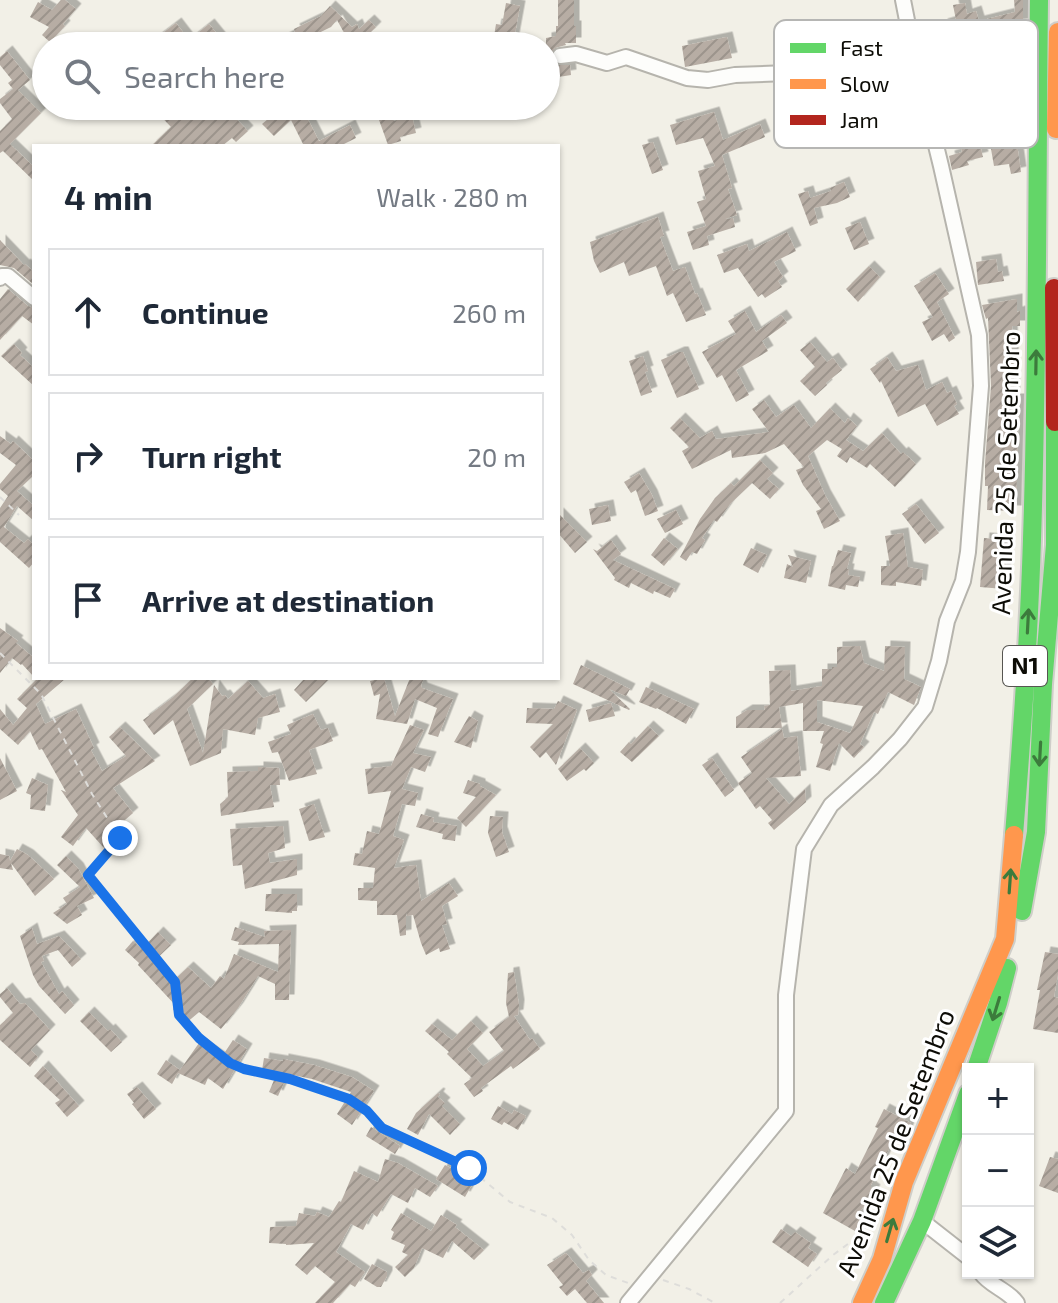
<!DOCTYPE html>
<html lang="en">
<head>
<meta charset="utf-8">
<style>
	body { margin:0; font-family:"Exo 2",sans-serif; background:#f6f6f7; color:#1f2937 }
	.controls { position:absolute; right:24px; bottom:24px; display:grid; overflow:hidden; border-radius:0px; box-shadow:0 2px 6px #0004 }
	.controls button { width:72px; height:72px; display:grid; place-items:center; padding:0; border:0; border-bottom:2px solid #e0e1e3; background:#fff; color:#1f2937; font:40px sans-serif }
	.stop { position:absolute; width:24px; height:24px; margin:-18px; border:6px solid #1a73e8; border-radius:50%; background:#fff }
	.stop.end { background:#1a73e8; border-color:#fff; box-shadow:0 2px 8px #0008 }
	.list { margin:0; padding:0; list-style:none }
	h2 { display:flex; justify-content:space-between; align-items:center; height:104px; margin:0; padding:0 32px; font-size:34px }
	h2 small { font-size:26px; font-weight:400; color:#747a83 }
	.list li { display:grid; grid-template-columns:52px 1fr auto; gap:24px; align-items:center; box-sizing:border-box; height:128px; margin:0 16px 16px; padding:0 16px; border:2px solid #e0e1e3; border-radius:0px }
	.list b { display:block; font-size:30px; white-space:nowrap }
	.list em { font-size:26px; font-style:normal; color:#747a83 }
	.icon { flex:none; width:44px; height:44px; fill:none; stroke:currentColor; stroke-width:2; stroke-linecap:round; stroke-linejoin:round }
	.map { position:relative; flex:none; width:1058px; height:1303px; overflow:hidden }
	.search { position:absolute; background:#fff; box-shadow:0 2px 6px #0004; left:32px; top:32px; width:528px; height:88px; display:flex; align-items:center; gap:20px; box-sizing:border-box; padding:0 28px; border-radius:44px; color:#747a83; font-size:30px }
	.panel { position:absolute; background:#fff; box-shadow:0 2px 6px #0004; left:32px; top:144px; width:528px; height:536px; border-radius:0px }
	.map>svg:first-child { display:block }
	.building { fill:url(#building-hatch); fill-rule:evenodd; filter:url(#shadow) }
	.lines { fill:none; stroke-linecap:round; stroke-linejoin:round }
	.street-casing { stroke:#b6b4ad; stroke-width:18 }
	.fast-casing { stroke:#cfcec9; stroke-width:22 }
	.slow-casing { stroke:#cfcec9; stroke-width:22 }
	.jam-casing { stroke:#cfcec9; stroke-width:22 }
	.path { stroke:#deddda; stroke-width:2; stroke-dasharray:6 6; stroke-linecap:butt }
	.street { stroke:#fdfdfb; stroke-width:14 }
	.fast { stroke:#63d668; stroke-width:18 }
	.slow { stroke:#ff974d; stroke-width:18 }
	.jam { stroke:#b3261e; stroke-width:18 }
	.oneway { stroke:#3c7b3c }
	.route { stroke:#1a73e8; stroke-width:10 }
	.labels { text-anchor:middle; stroke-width:6; stroke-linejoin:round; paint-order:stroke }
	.shield { fill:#fff; stroke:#565551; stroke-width:2 }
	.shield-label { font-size:24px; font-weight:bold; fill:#0d0c06 }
	.street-label { font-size:26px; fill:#0d0c06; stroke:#fff }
	.key { fill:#fff; stroke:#b6b6b4; stroke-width:2 }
	.key-label { font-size:22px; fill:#0d0c06 }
</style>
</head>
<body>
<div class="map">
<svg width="1058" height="1303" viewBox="0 0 1058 1303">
	<defs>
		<pattern id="building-hatch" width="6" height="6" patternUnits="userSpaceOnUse" patternTransform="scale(2)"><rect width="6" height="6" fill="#b7ada4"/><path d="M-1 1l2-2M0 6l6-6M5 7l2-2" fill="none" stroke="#9c948c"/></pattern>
		<filter id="shadow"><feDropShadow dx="5.5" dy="-5.5" stdDeviation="0" flood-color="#0004"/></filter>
	</defs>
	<rect width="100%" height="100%" fill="#f2f0e7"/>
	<path class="building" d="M61 0H65L76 9 63 24 65 26 50 42 42 35 49 27 30 17 38 2 52 10Z
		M558 0H574V26H576V43H565L566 45 555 48 551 53 552 61 555 65H570L571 75 546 79V38L556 36V26H558Z
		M1014 0H1023V24L1003 26 1004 30 986 34 985 27H981L982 30 947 40 942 24 956 20 953 5 965 3 967 14 976 11 979 21 1015 12Z
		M506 3 520 6 514 39 494 36 496 24 502 25Z
		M330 6 352 27 357 24 359 29 369 20 376 27 369 34 345 46 344 44 348 40 337 20 331 27 292 46H268L295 32 294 29 321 16Z
		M176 23 189 40 209 24 227 46H146Z
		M727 37 732 58 685 67 682 46Z
		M7 51 30 80 18 90 41 113 10 144 34 167V181L3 151 0 153V131L12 119 0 103V99L13 89 8 83 12 80 0 65V57Z
		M947 56 953 77 949 78 956 99 968 97 983 157 967 161 969 165 952 170 949 156 962 152 955 120 941 123 936 105 946 102 933 60Z
		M151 106H224L248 131 236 142 232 138 222 146H151L171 127Z
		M254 106H301L319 141 350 125 356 138 340 146H304L291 120 274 136 262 124 268 119Z
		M374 106H387L394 121 412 116 416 133 400 137 401 141 388 145Z
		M714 112 723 140 760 124 765 137 722 155 732 188 728 189 737 215 725 219 733 218 735 227 707 236 709 245 693 250 687 232 706 226 697 202 706 199 698 171 715 166 703 138 676 145 670 125Z
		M653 142 663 170 652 174 642 145Z
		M1017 144 1021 172 1011 174 1009 164 994 166 991 149Z
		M844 182 850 197 837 203 814 208 818 223 810 226 798 194 808 191 810 198 831 191 830 188Z
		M658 217 664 236 660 237 673 271 685 267 695 294 697 293 706 315 686 322 673 293 667 296 656 266 629 276 624 262 600 273 594 261 590 242Z
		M860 222 869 244 854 250 845 228Z
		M787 232 796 251 774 262 783 277 778 281 782 287 765 298 762 294 758 297 738 268 724 273 717 255 747 244 749 251Z
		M0 240 24 265 25 264 34 272V285L14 268 0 265Z
		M996 259 998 272 1002 271 1004 281 978 285 976 262Z
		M869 266 880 277 858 302 846 289Z
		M935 273 949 294 937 302 955 338 949 342 944 334 932 341 922 322 933 317 914 286Z
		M8 289 28 306 34 308V325L22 316 0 340V299Z
		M1017 299V312L1020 311V326H1012L1015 399H1019L1016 511 987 510 988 486H985V463L991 386 988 318 986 319 982 305Z
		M745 311 756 332 781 315 787 323 762 341 768 351 736 370 749 395 736 402 722 375 717 378 702 352 736 334 728 321Z
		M810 342 827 362 833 358 842 370 826 383 827 385 815 396 800 381 815 367 800 350Z
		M14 344 22 353 20 355 34 368V386L1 356Z
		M679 352H683L699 389 677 398 661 360Z
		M643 356 648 371 645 372 652 392 641 396 629 361Z
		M887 357 896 371 918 365 926 390 942 382 947 393 951 391 957 404 954 406 959 414 937 426 925 404 898 417 881 381 880 383 870 369Z
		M764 400 776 417 794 405 811 428 830 408 845 423 848 418 857 426 846 440 863 451 882 433 901 454 903 452 916 464 895 487 870 464 867 468 850 457 847 463 837 456 842 449 827 440 808 456 825 495 840 521 824 529 816 511 821 509 803 485 796 470 804 467 784 444 765 453 732 458 731 450 692 469 682 451 689 447 670 428 680 418 700 438 712 431 716 439 769 432 752 409Z
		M0 436 11 444 13 441 34 461V475L17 491 34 506V521L17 506 4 527 24 543 28 539 34 545V562L29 568 0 542V508L8 496 0 489V484L16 465 0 453Z
		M760 460 773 473 767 479 779 489 770 499 752 483 730 504 717 522 714 520 702 538 705 540 697 554 692 552 686 561 680 557 700 519 715 498 731 483 734 486Z
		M639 473 652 495 658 511 645 516 636 490 631 493 624 482Z
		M916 504 939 533 925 544 902 514Z
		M608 505 611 521 592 525 589 509Z
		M676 510 683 524 665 533 657 519Z
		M558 513 587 542 575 553 558 533Z
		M903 533 908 567 923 570 921 586 896 582V586L881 585V566H890L885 536Z
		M664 538 678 549 664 566 651 555Z
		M984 538 1008 540 1004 589 980 587Z
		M611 540 621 554 613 560 675 589 670 598 654 591 653 594 631 583 629 588 614 580 615 578 593 549 597 551Z
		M751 548 767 555 758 573 743 565Z
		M838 550 851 553 847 569H849L848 575 860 577 858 587 846 585 845 590 828 586 832 566H833Z
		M788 555 811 561 806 583 784 578 787 564 793 567Z
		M0 628 18 641 16 643 34 658V677L22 664 21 665 12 658 0 673Z
		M860 646 864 663 884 671 885 646 905 647 904 679 921 687 914 705 888 692 878 714 874 712 860 744 864 747 854 758 839 743 830 771 816 767 823 744 820 743 824 731H803V703L779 707 782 728H736V717L747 710H765L764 706 770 705 769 671 790 670 791 691 822 686V669H832V667H837V647ZM817 700 863 706 850 733 817 722Z
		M581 665 630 689 626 696 609 689 630 709 629 710 573 684Z
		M38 678H66L36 704 45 724 76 709 94 748 91 750 102 771 126 756 109 737 120 727 155 761 113 788 133 813 111 832 116 838 104 848 86 828 73 846 61 837 78 815 61 790 66 792 42 749 39 750 30 731 18 745 0 729V709L13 725 27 708 17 699Z
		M193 678H208L213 684 187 709 203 753 214 685 222 696 225 695 228 699 248 681 263 698 275 694 280 712 258 718 255 735 223 729 221 753 190 766 173 720 154 735 143 720 172 698Z
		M305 678H330L306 702 294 690Z
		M384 678 395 716 410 678H424L421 685 422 688 453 699 438 737 428 734 437 708 415 699 407 724 376 719 380 694 374 696 370 681Z
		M646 687 694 709 686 724 657 708 656 709 639 702Z
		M558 701 577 710 556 765 546 752 540 758 530 747 553 724 526 723 527 708 554 709Z
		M611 703 615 716 589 722 586 710Z
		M313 714 321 730 328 728 333 741 309 750 317 774 289 781 278 752 272 753 268 742 291 734 287 725Z
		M469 716 478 721 471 748 454 742Z
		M410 725 424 730 413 753 431 757 425 772 411 767 402 789 418 793 415 806 402 804 393 836 404 840 394 868 416 865 421 901 449 883 458 896 442 906 447 924 442 925 450 949 440 952 439 948 426 955 421 943 413 915 407 916 406 913V935L400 936 397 915H377V901L358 900V888H373L375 868 353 865 355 853 362 854 367 831 379 834 391 791 368 794 365 769 391 766Z
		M648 726 659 736 632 762 620 752 629 742 631 744Z
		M782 729 784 738 797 736 801 776 766 778 789 804 805 789 806 802 774 830 768 823 772 820 760 806 756 809 738 783 752 773 741 757Z
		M580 748 594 763 586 771 584 769 567 781 558 769Z
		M0 758 17 791 0 800Z
		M712 758 734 790 725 797 702 765Z
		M258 767 279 768 280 785H270L274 807 221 816 220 804 228 797 227 772 258 771Z
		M32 778 48 785 45 811 30 809 31 795 26 793Z
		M468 780 480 784V786L496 795 466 827 457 818 476 797 463 793Z
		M314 804 325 837 309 841 299 809Z
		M421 814 434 818 433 822 457 826 455 841 442 839 443 834 416 827Z
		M490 816 503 817 502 832 509 852 496 857 488 833Z
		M283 826 285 848 268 853 270 863 297 859V875L245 889 242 865 233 866 230 829Z
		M17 849 28 855 54 879 35 896 11 863 13 870 0 868V854L9 856 10 861Z
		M66 856 78 868 94 898 77 906 82 915 67 924 53 913 67 904 63 898 80 887 57 865Z
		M266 894H297V911H292V913L265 911Z
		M235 927 265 937 264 931 291 930 289 1000H275V984L258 976 238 1008 221 1029 199 1012 185 1024 173 1009 176 1006 138 965 139 963 125 950 133 941 142 949 158 932 171 945 153 962 171 983 188 967 211 988 220 976 224 979 234 954 278 972 279 944 238 945 239 942 231 940Z
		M32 928 37 944 59 936 81 959 72 967 58 950 42 956 44 961 41 962 59 994 62 991 74 1005 65 1014 39 986 33 975 20 936Z
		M1045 952 1058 954V974L1054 997 1058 998V1033L1033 1029 1040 990H1037Z
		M514 972 519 1005 518 1015 514 1016 530 1040 532 1038 540 1049 513 1069 511 1066 481 1088 483 1091 474 1097 464 1084 472 1078 447 1054 449 1052 425 1031 432 1024 452 1040 471 1021 483 1033 467 1049 483 1066 504 1051 489 1032 509 1017 506 1003 508 973Z
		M7 988 20 1004 25 1003 50 1030 31 1050 38 1057 30 1067 0 1040V1025L13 1013 0 997V994Z
		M89 1012 108 1031 110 1029 122 1042 111 1052 80 1021Z
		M233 1040 247 1049 223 1089 208 1078 205 1085 178 1073 172 1084 157 1074 166 1060 180 1070 199 1043 221 1058Z
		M264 1058 283 1061V1059L314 1065 352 1077 374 1091 352 1125 337 1114 351 1092 312 1079 288 1074 278 1096 269 1092 277 1073 262 1070Z
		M43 1066 79 1106 67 1117 55 1103 60 1100 34 1076Z
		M137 1087 156 1109 144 1119 132 1104 134 1103 127 1094Z
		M438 1093 440 1094 438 1097 445 1103 442 1106 460 1124 450 1135 429 1114 418 1135 407 1129 416 1113Z
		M498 1106 512 1114 514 1110 526 1116 518 1130 504 1122 502 1125 491 1119Z
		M884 1109 911 1123 903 1141 895 1137 871 1185V1187L875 1190 859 1213 864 1216 855 1231 823 1213 846 1168 855 1174 878 1128 875 1127Z
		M371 1127 400 1146 395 1154 366 1136Z
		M1050 1157 1058 1159V1193L1039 1186Z
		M385 1159 398 1163 438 1186 430 1197 415 1188 408 1203 391 1194 377 1217 372 1213 363 1230 351 1224 336 1252 365 1272 355 1287 350 1284 333 1303H315L335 1282 315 1266 307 1275 295 1265 314 1243 286 1245V1244L269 1243 270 1227 296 1226 299 1213 315 1216 317 1212 329 1217 339 1201 341 1202 354 1171 378 1182Z
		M445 1165 474 1181 465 1197 436 1179Z
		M401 1213 431 1231 441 1215 457 1225 455 1227 484 1250 474 1260 452 1241 443 1258 422 1248 414 1268 405 1277 395 1267 408 1255 402 1252 405 1245 391 1239 394 1232 391 1230Z
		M781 1229 791 1236 795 1232 811 1243 808 1248 817 1254 808 1267 772 1242Z
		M566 1253 583 1273 589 1270 592 1275 586 1281 604 1303H587L575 1289 567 1296 559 1287 563 1285 547 1265Z
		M372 1264 387 1272V1276L381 1287H377L364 1279Z"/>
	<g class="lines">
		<g class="street-casing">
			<path id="street" d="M560 56 576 54 607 63 626 57 687 78 708 80 735 75 787 73 812 78 839 87 870 81 914 56
				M0 278 2 276H8L34 298
				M922 1221 968 1257
				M981 1273C990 1286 1008 1290 1017 1303
				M628 1303 786 1111V995L804 849 831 805 873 767 900 739 925 707 939 661 947 621 963 581 968 552 981 386 979 335 941 166 914 56 903 0"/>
		</g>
		<g class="fast-casing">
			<path id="fast" d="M1014 835C1022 736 1029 637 1032 539 1038 359 1037 180 1039 0
				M1022 911 1036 832 1043 684 1055 545V422
				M976 1069 998 1003 1007 968
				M884 1303 922 1221 968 1094"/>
		</g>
		<g class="slow-casing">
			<path id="slow" d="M1056 129 1058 32
				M862 1303 882 1259 904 1182 1005 939 1014 835"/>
		</g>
		<g class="jam-casing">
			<path id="jam" d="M1054 288 1055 422"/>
		</g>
		<path class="path" d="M0 497 19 515
			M0 653 41 694 92 794 120 838 88 875 175 982 179 1015 199 1038 230 1063 244 1069 290 1079 349 1099 367 1111 382 1128 469 1168 510 1202 552 1218 572 1235 589 1260 606 1275 628 1283
			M663 1280 689 1289 715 1303
			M780 1303 833 1255 856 1238 871 1221"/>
		<use href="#street" class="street"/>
		<use href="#fast" class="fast"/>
		<use href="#slow" class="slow"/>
		<use href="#jam" class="jam"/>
	</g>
	<defs><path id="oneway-shaft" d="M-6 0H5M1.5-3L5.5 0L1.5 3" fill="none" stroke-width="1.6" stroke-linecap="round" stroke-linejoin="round" transform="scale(2)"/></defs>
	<g class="oneway">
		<use href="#oneway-shaft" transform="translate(1036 362) rotate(-89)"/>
		<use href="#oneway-shaft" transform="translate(1028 621) rotate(-87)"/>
		<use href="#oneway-shaft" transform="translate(1040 754) rotate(93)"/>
		<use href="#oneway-shaft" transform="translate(1010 881) rotate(-86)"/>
		<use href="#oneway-shaft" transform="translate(996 1009) rotate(107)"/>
		<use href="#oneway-shaft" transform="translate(890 1230) rotate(-74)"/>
	</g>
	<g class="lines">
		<path class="route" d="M120 838 88 875 175 982 179 1015 199 1038 230 1063 244 1069 290 1079 349 1099 367 1111 382 1128 469 1168"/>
	</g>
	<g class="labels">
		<rect class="shield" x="1003" y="646" width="44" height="40" rx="6"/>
		<g class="shield-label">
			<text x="1025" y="674">N1</text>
		</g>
		<g class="street-label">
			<text transform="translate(1006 473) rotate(-88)" y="9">Avenida 25 de Setembro</text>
			<text transform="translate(896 1143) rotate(-69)" y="9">Avenida 25 de Setembro</text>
		</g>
	</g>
	<rect x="774" y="20" width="264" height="128" rx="12" class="key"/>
	<rect x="790" y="43" width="36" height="10" fill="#63d668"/>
	<rect x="790" y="79" width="36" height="10" fill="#ff974d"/>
	<rect x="790" y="115" width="36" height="10" fill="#b3261e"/>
	<g class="key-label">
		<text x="840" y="56">Fast</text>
		<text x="840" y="92">Slow</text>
		<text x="840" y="128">Jam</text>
	</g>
</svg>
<div class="controls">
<button>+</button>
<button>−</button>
<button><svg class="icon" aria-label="layers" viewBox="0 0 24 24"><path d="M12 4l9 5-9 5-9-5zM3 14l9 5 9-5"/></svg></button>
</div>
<div class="stop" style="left:469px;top:1168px"></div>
<div class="stop end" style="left:120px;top:838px"></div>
<div class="search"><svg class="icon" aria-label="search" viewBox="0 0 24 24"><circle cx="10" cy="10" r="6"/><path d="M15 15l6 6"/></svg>Search here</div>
<section class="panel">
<h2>4 min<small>Walk · 280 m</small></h2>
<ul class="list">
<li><svg class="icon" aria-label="ahead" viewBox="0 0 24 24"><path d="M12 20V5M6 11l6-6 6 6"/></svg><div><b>Continue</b></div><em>260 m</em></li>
<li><svg class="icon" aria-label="right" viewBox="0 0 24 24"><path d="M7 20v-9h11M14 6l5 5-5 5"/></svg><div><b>Turn right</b></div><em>20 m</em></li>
<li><svg class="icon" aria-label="arrive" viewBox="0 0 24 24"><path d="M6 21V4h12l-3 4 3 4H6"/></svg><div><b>Arrive at destination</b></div></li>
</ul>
</section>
</div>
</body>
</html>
